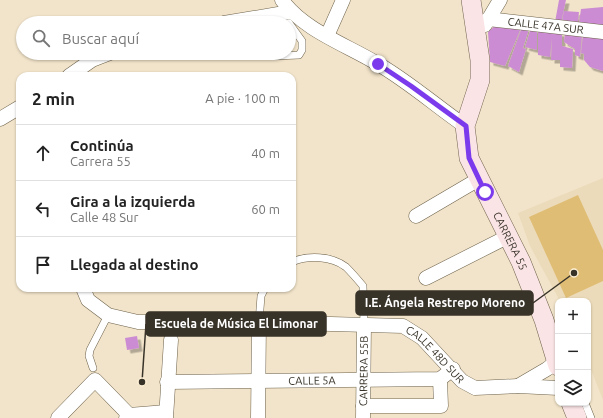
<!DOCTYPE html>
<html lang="es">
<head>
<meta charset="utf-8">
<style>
	body { margin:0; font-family:Ubuntu,sans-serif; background:#f2f2f2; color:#222 }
	.controls { position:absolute; right:12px; bottom:12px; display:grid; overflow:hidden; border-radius:8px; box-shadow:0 1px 3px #0004 }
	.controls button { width:36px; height:36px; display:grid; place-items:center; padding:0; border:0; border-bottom:1px solid #e0e0e0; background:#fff; color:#222; font:20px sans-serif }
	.stop { position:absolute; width:12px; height:12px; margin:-9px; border:3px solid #7c3aed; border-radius:50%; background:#fff }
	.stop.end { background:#7c3aed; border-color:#fff; box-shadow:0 1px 4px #0008 }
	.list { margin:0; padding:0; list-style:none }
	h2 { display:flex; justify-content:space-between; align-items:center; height:52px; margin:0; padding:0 16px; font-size:17px }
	h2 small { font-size:13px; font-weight:400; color:#767676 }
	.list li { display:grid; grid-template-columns:26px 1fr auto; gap:12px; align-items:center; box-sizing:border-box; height:56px; padding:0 16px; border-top:1px solid #e0e0e0 }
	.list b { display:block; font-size:15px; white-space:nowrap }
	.list p { margin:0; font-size:13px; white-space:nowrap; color:#767676 }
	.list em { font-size:13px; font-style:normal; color:#767676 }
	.icon { flex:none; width:22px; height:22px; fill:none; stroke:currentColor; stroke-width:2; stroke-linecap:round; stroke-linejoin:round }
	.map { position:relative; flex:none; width:603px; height:418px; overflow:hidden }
	.search { position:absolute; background:#fff; box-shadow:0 1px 3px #0004; left:16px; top:16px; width:280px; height:44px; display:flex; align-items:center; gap:10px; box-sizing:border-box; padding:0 14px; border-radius:22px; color:#767676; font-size:15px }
	.panel { position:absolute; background:#fff; box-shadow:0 1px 3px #0004; left:16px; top:72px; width:280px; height:220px; border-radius:12px }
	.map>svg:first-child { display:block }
	.built { fill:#ecdbba }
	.grass { fill:#dfbd75 }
	.building { fill:#cc8cd3; filter:url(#shadow) }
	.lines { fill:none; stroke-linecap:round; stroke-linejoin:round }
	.lane-casing { stroke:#6d624b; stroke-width:8 }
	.street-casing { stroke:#6d624b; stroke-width:15 }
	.secondary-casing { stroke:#6d624b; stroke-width:20 }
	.lane { stroke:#fff; stroke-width:7 }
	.street { stroke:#fff; stroke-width:14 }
	.secondary { stroke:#fbe4e6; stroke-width:19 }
	.route { stroke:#7c3aed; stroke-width:5 }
	.labels { text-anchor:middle; stroke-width:3.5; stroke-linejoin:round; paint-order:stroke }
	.street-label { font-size:11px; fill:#383329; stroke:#fff2d7 }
	.leader { fill:none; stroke:#383329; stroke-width:1.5 }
	.callout-dot { fill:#383329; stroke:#fff2d7; stroke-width:1.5 }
	.callout { fill:#383329; stroke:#383329; stroke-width:1.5 }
	.callout-label { font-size:12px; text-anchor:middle; font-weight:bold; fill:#fff }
</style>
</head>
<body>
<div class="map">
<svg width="603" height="418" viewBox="0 0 603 418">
	<defs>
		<filter id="shadow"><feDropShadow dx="3.5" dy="3.5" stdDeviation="0" flood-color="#0004"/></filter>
	</defs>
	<rect width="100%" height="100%" fill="#f2e4ca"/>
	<path class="built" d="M603 178V400L588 362V301H560L530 246 518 213Z"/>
	<path class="grass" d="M578 195 603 250V281L566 298 529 217Z"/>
	<path class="building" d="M559 0H566L561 23 555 22Z
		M603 7V32L578 29 581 9Z
		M564 11 579 12 577 28 561 27Z
		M497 24 521 28 505 66 490 62 488 32Z
		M522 27 529 29 523 48 526 49 519 72 508 66Z
		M531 28 537 30V50L525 47Z
		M538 30 562 33V46L573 49 572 68 560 67V60H551L552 38 550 57 538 55Z
		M565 33 582 35 580 57 575 55V49L564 42Z
		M583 35 603 38V71L590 67 584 60V54L581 53Z
		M137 336 139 348 127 350 125 338Z"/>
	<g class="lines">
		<g class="lane-casing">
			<path id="lane" d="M275 56 299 55 302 50V41L289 23
				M292 262C308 255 332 256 346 267 352 273 358 280 363 286L364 324
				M259 322 261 296 265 288
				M93 368 89 356 90 350 108 315
				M585 403 591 418"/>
		</g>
		<g class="street-casing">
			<g id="street">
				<path d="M282 0C303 30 347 45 378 64 409 82 436 106 465 126"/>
				<path id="s1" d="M488 19 603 32"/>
				<path d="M224 23 290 12"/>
				<path d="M485 25 500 0"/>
				<path d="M327 36 343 0"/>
				<path d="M69 76 92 60 110 53"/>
				<path d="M0 119 20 107"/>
				<path d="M416 216 479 179"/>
				<path d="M426 278 509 236"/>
				<path id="s2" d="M83 288 88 300 108 315 138 322H259L403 326 422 338 462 381 475 388 518 386 558 388"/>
				<path id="s3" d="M167 382 440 379 453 369"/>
				<path d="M518 386 547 369 557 361"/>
				<path d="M363 406H441L440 379"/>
				<path d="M58 418 95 380 132 418"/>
				<path d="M126 418 129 415 166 412"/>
				<path d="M166 418 171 340"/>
				<path d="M258 418 259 322"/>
				<path id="s4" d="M363 418 364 324"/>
			</g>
		</g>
		<g class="secondary-casing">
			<g id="secondary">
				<path id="s5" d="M471 0 480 60V80L465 126 469 158 521 262 544 320 558 366"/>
				<path d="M571 403 577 418"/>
			</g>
		</g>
		<use href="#lane" class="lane"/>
		<use href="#street" class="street"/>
		<use href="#secondary" class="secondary"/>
	</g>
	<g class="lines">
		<path class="route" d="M378 64 411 86 466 126 469 158 485 192"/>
	</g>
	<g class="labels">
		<g class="street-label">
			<text dy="4" stroke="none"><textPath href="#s1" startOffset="58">CALLE 47A SUR</textPath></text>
			<text dy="4" stroke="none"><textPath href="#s5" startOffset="254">CARRERA 55</textPath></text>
			<text dy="4" stroke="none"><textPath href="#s2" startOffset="377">CALLE 48D SUR</textPath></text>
			<text dy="4" stroke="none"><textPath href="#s4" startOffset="47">CARRERA 55B</textPath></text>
			<text dy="4" stroke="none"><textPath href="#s3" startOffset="145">CALLE 5A</textPath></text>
		</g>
	</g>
	<path class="leader" d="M574 273L533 303M142 382L146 324"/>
	<g class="callout-dot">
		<circle cx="574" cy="273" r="4"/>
		<circle cx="142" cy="382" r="4"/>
	</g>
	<g class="callout">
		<rect x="356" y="291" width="177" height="24" rx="4"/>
		<rect x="146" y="312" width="180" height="24" rx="4"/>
	</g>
	<g class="callout-label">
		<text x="445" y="307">I.E. Ángela Restrepo Moreno</text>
		<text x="236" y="328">Escuela de Música El Limonar</text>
	</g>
</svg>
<div class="controls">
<button>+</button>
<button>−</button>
<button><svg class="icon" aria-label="layers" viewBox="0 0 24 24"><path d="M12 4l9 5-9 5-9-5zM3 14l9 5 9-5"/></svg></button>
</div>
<div class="stop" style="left:485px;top:192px"></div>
<div class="stop end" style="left:378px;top:64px"></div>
<div class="search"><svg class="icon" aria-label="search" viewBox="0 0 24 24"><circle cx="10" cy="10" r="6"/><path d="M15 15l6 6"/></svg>Buscar aquí</div>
<section class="panel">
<h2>2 min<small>A pie · 100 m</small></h2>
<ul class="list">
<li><svg class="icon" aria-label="ahead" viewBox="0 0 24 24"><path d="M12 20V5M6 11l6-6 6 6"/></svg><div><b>Continúa</b><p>Carrera 55</p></div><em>40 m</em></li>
<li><svg class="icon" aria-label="left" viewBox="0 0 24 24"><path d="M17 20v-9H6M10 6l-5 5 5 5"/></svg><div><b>Gira a la izquierda</b><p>Calle 48 Sur</p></div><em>60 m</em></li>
<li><svg class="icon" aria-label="arrive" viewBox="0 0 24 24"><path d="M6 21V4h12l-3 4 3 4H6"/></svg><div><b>Llegada al destino</b></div></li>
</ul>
</section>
</div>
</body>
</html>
